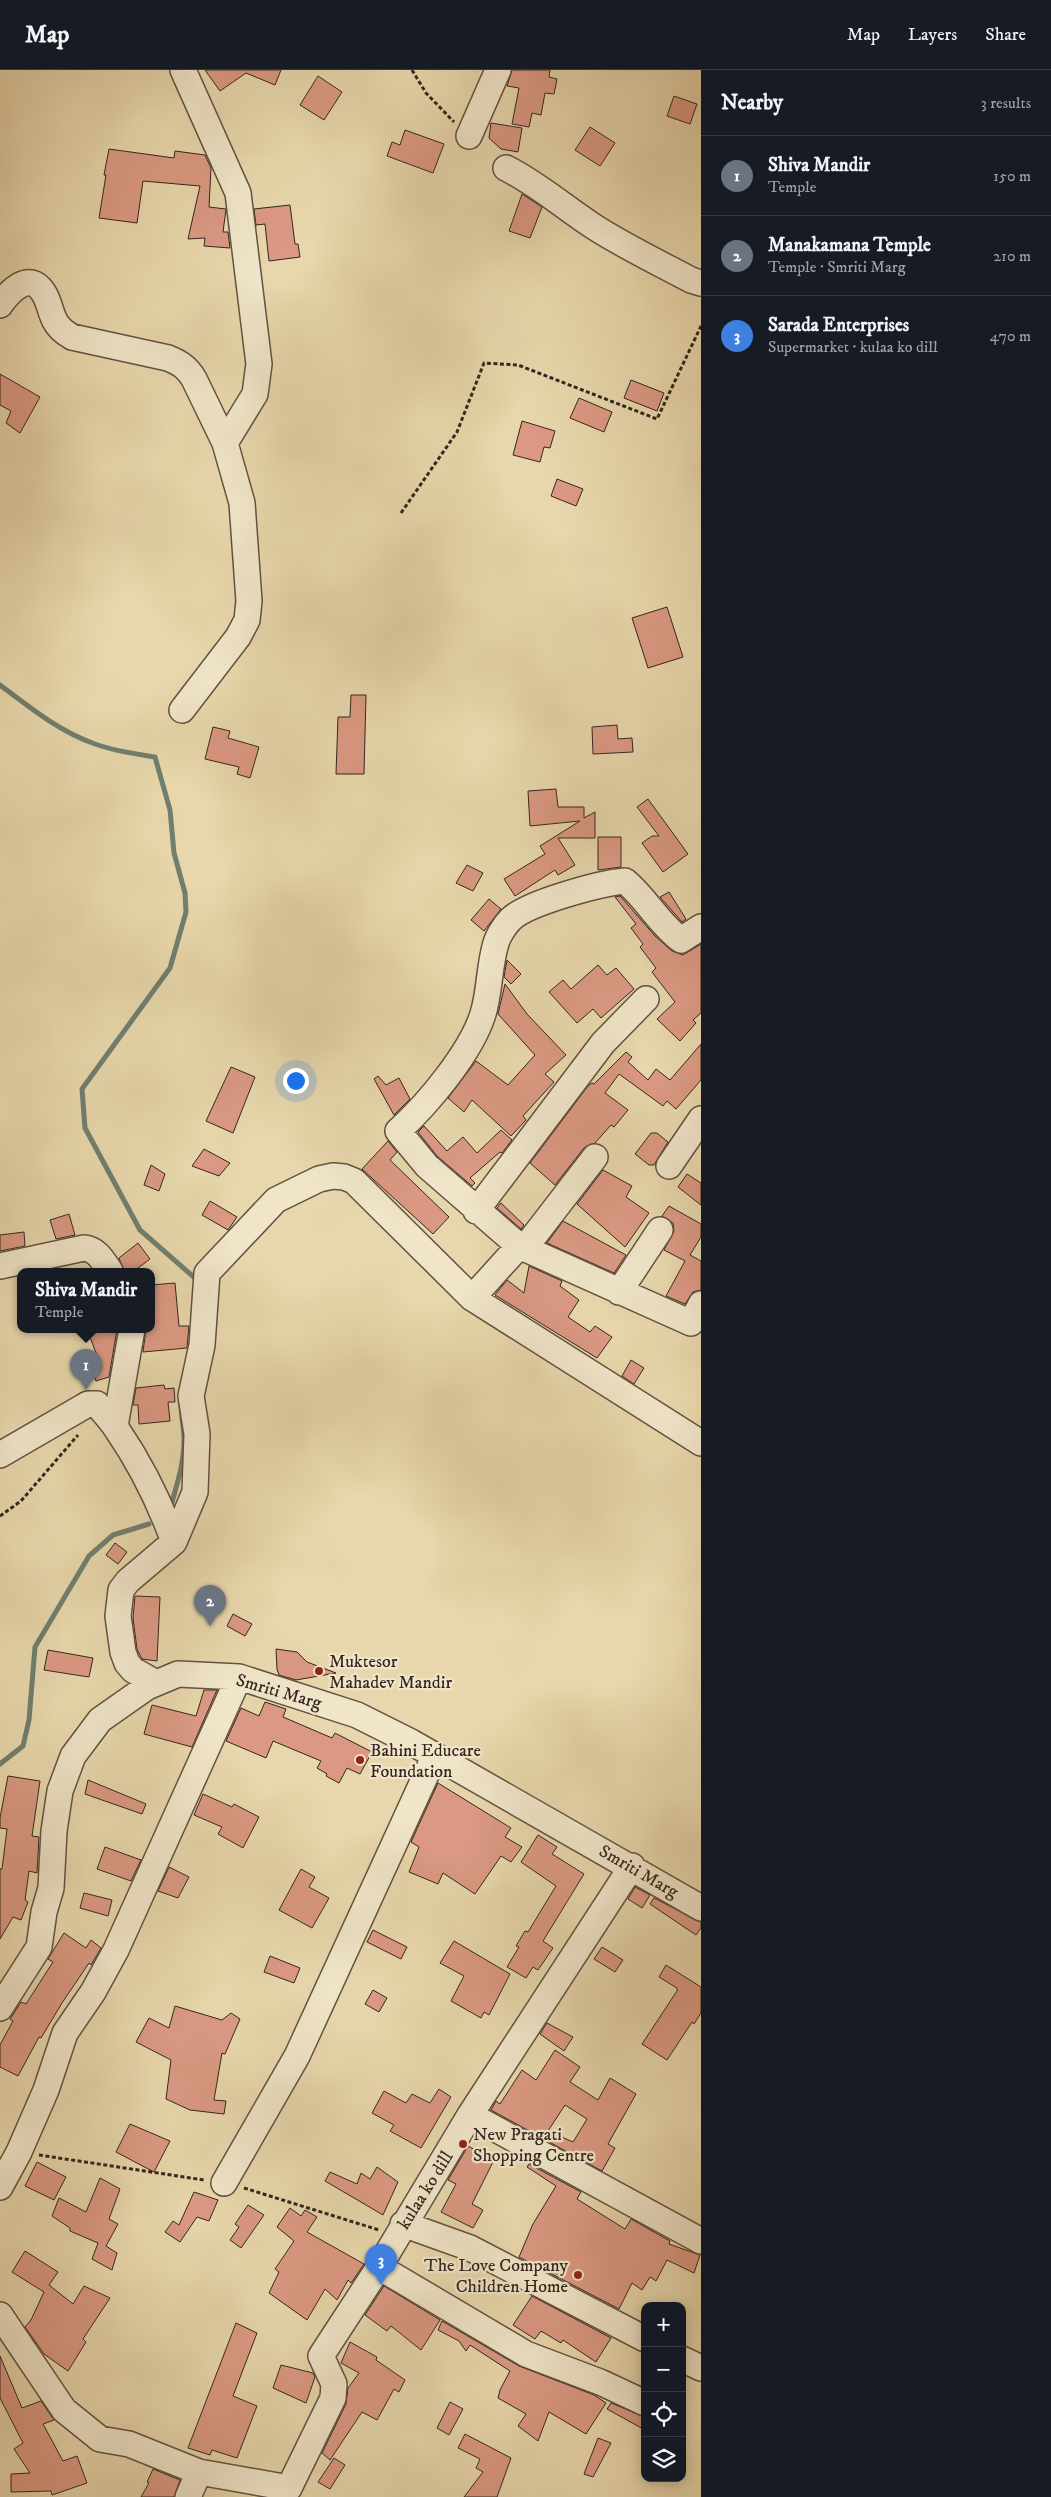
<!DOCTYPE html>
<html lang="en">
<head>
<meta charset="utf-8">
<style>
	body { margin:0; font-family:"IM FELL DW Pica",serif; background:#20242c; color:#f1f3f6 }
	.controls { position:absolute; right:15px; bottom:15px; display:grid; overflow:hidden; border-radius:10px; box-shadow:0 2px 12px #0003 }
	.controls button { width:45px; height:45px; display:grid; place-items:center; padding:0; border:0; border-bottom:1px solid #363941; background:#171b24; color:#f1f3f6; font:25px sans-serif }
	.you { position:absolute; left:295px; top:1010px; width:18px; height:18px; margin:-12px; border:4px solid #fff; border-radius:50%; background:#1a73e8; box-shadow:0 0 0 8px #1a73e833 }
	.badge { display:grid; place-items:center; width:32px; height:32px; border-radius:50%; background:#db2777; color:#fff; font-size:16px; font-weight:700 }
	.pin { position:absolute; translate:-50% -41px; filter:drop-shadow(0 1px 2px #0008) }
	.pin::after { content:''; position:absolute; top:26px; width:18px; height:15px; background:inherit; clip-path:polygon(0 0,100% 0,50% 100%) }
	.popup { position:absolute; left:17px; top:1198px; width:138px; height:65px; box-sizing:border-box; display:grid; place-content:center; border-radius:10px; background:#171b24; filter:drop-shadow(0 1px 4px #0005); font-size:16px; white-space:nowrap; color:#9ea1a6 }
	.popup b { font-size:19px; color:#f1f3f6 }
	.popup::after { content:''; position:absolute; left:50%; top:100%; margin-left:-10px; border:10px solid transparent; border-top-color:#171b24 }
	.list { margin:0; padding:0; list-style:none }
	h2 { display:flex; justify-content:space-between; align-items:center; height:65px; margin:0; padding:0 20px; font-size:21px }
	h2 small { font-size:16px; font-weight:400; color:#9ea1a6 }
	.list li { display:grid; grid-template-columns:32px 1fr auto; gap:15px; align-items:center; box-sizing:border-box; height:80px; padding:0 20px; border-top:1px solid #363941 }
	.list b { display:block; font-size:19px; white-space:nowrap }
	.list p { margin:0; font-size:16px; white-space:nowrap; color:#9ea1a6 }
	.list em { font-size:16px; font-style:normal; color:#9ea1a6 }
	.icon { flex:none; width:28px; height:28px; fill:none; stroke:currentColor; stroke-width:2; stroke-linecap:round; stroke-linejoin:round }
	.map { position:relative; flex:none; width:701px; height:2427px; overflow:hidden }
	header { display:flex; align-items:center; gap:30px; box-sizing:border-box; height:70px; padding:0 25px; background:#171b24; border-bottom:1px solid #363941 }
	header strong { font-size:24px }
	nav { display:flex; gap:28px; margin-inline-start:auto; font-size:18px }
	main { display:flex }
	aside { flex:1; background:#171b24 }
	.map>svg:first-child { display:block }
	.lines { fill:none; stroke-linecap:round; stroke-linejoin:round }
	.stream { stroke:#707f70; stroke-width:5 }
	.building { fill:#db9983; stroke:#34261f; fill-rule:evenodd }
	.minor-casing { stroke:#615242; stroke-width:28 }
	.path { stroke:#34261f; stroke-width:3; stroke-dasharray:4 2.5; stroke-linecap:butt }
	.minor { stroke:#f0e5c9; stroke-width:25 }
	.poi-dot { fill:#8f2418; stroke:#f0e5c9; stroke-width:2 }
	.labels { text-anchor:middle; stroke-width:4.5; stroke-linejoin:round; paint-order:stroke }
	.poi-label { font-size:18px; fill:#34261f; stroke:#f0e5c9; text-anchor:start }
	.street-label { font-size:18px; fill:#34261f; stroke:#f0e5c9 }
</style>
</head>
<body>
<header>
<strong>Map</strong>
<nav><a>Map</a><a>Layers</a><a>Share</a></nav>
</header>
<main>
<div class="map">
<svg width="701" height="2427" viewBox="0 0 701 2427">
	<rect width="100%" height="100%" fill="#e8d7ac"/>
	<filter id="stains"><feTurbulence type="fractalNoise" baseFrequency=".004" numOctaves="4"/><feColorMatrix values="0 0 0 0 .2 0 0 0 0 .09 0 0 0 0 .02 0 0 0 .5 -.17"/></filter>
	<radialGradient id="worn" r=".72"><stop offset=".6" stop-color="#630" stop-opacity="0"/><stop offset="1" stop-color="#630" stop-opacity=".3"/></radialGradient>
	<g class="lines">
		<path class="stream" d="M0 615C29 637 60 662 95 674 114 681 135 684 155 687L170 740 174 783 185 823 186 842 170 898 82 1019 85 1058 140 1160 196 1209V1213
			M171 1436C177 1414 184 1393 184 1370 184 1358 181 1346 181 1334
			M0 1694 23 1676 29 1650 35 1577 89 1486 113 1465 149 1454"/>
	</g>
	<path class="building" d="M205 0H281L275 15 246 3 220 21Z
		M512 0H550L549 7 557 9 554 24 545 23 541 45 532 43 529 57 512 54 519 18 507 16Z
		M318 6 342 22 324 50 300 35Z
		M674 26 697 34 690 54 667 46Z
		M491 53 522 58 518 82 501 79 489 68Z
		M590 57 615 73 600 96 575 80Z
		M405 60 444 74 433 103 387 86 392 72 400 75Z
		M109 79 174 88 175 81 205 85 211 98 209 137 226 139 223 162H228L230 178 204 176 205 168 188 169 200 116 143 111 137 153 99 148 106 105H104Z
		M522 124 542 137 530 168 509 161Z
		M290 135 295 174H298L300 187 269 191 265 154 256 155 254 139Z
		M0 304 40 327 20 363 6 353 11 341 0 335Z
		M631 310 664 323 657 341 624 328Z
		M579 328 612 342 604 362 570 348Z
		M522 351 555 361 550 378 544 377 540 392 513 385Z
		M557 409 583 419 576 436 551 426Z
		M667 537 683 587 648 598 632 548Z
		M351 625H366L364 704H336L338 647H350Z
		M617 655 618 669 632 668 633 682 593 684 592 657Z
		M213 657 230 661 228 668 259 677 250 708 237 704 239 697 205 689Z
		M556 719 558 737H584V748L595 742V768H558L575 795 558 805 555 800 515 826 504 809 545 784 540 776 580 751 530 756 528 721Z
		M648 729 688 784 663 802 642 773 652 766H659L637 737Z
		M598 767H621V797L598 800Z
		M467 795 483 803 473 821 456 813Z
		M669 822 686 849 682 852 660 827Z
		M620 826 655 866 672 881 683 885 701 874V943L693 950 696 953 680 971 657 949 675 932 652 902 656 898 640 877 643 874 631 858 636 854 615 827Z
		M489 829 501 839 484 861 471 850Z
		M507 890 521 904 511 914 504 907Z
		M598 895 607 905 616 898 634 919 601 948 593 939 577 953 549 922 563 910 571 919Z
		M505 914 527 944 566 985 545 1004 554 1012 523 1046 526 1050 511 1066 472 1030 464 1042 448 1028 476 991 508 1015 535 985 498 944Z
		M701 974V1010L676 1039 667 1031 663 1036 619 1004 605 1023 628 1040 614 1057 611 1055 595 1073 584 1078 555 1115 530 1093 588 1016 592 1013 594 1014 626 982 632 987 628 992 648 1010 656 999 670 1010Z
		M231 997 255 1007 233 1063 206 1051Z
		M378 1006 386 1015 399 1008 410 1029 394 1045 374 1009Z
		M424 1056 447 1081 463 1067 477 1083 501 1060 512 1070 502 1083 500 1082 470 1108 475 1113 472 1116 437 1086 418 1062Z
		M651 1063H657L668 1072 654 1095H649L635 1084Z
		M388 1071 397 1082 390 1090 449 1147 433 1164 362 1099Z
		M204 1079 230 1093 219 1106 192 1096Z
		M151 1095 165 1104 159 1121 144 1115Z
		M603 1100 632 1116 626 1127 649 1143 625 1177 577 1134Z
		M687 1104 701 1113V1135L678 1117Z
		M210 1131 237 1147 228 1160 202 1145Z
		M501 1133 524 1155 521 1159 497 1138Z
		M669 1136 701 1154V1167L690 1185 701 1191V1220L693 1222 685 1234 666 1226 685 1191 664 1180 674 1161 673 1153 662 1146Z
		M69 1144 75 1165 56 1169 50 1150Z
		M563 1151 626 1185 614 1203 547 1173Z
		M24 1162 25 1176 0 1181V1165Z
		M138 1173 150 1189 134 1201H124L119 1188Z
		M529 1196 562 1211 560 1216 579 1230 568 1247 590 1262 595 1256 612 1267 597 1288 495 1225 507 1210 524 1223Z
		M175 1213 179 1256H189L187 1278 143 1282 146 1259H151V1215Z
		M87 1259H117L109 1307 96 1311 91 1294 99 1291Z
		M631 1290 644 1298 634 1314 622 1306Z
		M164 1315 165 1319 174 1318 175 1332H168L170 1351 139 1354 138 1335H133L136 1318Z
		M115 1473 127 1482 118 1494 106 1485Z
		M135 1526 160 1527 157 1591 142 1589 137 1579 133 1548Z
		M233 1544 252 1554 245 1566 227 1556Z
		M276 1579 297 1582 307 1592 336 1603 296 1610 279 1605 277 1599Z
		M48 1580 93 1588 89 1607 44 1600Z
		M204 1620H217L192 1677 144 1664 152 1635 196 1646Z
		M265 1632 286 1639 283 1647 332 1668 335 1663 372 1682 360 1704 347 1698 339 1713 326 1706 327 1704 317 1698 321 1691 273 1671 266 1688 226 1671 241 1638 259 1646Z
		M8 1706 40 1711 32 1766 39 1767 37 1803 29 1801 25 1830 28 1832 21 1850 13 1847 0 1869V1799H2L7 1759 0 1758V1748Z
		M88 1710 146 1734 142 1744 85 1724Z
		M438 1713 511 1758 505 1767 522 1777 511 1792 501 1786 475 1824 443 1803 438 1814 409 1802 419 1777 411 1772Z
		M203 1724 232 1737 234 1734 259 1747 243 1778 218 1764 222 1757 194 1745Z
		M538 1765 557 1777 552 1784 584 1804 543 1871 553 1878 538 1900 533 1897 526 1908 507 1897 519 1877 516 1876 525 1861 528 1862 556 1816 521 1792Z
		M105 1777 141 1790 131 1811 97 1799Z
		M169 1797 189 1807 178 1828 158 1821Z
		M301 1799 315 1807 309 1817 329 1828 312 1858 279 1840Z
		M635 1817 650 1825 642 1838 628 1829Z
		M84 1823 112 1830 108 1846 80 1838Z
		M654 1828 701 1852V1858L696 1865 650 1834Z
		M373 1860 407 1877 401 1889 367 1872Z
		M64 1863 86 1878 91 1870 101 1878 91 1895 89 1893 62 1933 41 1968 39 1967 18 2006 0 1997V1975L13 1951 10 1949 12 1946 21 1932 26 1934 53 1892 48 1889Z
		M454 1871 510 1904 489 1945 484 1942 481 1948 451 1931 464 1906 440 1893Z
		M602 1877 623 1890 615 1902 594 1889Z
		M270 1886 300 1898 294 1913 264 1902Z
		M666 1895 701 1917V1943L694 1954 692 1952 667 1990 642 1974 677 1921V1918L659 1907Z
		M373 1920 387 1928 379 1942 365 1934Z
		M175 1936 222 1950 231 1943 240 1949 225 1984 222 1983 214 2030 226 2031 224 2044 190 2040 166 2029 171 1990 136 1972 149 1948 169 1958Z
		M547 1953 573 1967 564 1981 540 1964Z
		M555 1980 580 1997 570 2012 598 2030 610 2008 636 2024 608 2074 615 2078 602 2101 491 2040 496 2031 500 2034 522 2000 536 2010ZM565 2035 587 2049 573 2072 548 2061Z
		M439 2019 451 2027 421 2078 390 2061 394 2055 372 2043 384 2021 406 2033 412 2024 430 2033Z
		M130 2054 170 2071 154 2102 116 2082Z
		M468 2076 494 2090 472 2134 483 2140 473 2158 441 2142 456 2114 448 2110Z
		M37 2092 66 2107 54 2130 25 2116Z
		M529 2094 581 2122 577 2129 625 2159 631 2149 670 2171 669 2174 700 2185 694 2203 667 2190 656 2211 650 2207 642 2220 632 2213 619 2239 519 2187 533 2154 556 2116 527 2097Z
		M377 2097 398 2112 383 2145 325 2111 330 2102 357 2114 361 2103 370 2109Z
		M100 2108 120 2119 109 2149 118 2154 106 2176 117 2183 112 2200 92 2189 98 2173 70 2161V2158L52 2146 59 2128 86 2142Z
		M194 2122 218 2130 209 2151 197 2147 180 2172 165 2162 173 2151 179 2155Z
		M248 2135 264 2145 241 2178 230 2170 239 2157 235 2154Z
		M290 2138 301 2146 305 2140 317 2147 307 2162 364 2194 351 2213 348 2210 337 2230 325 2219 307 2250 269 2223 279 2202 275 2199 294 2171 277 2157Z
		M25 2181 58 2202 49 2215 73 2234 84 2216 110 2228 83 2269 86 2272 68 2301 44 2284 25 2257 31 2250 44 2222 12 2202Z
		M384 2216 440 2250 421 2280 391 2256 387 2261 365 2245Z
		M532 2226 611 2268 596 2292 563 2270 561 2273 541 2261 535 2269 513 2255Z
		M442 2251 519 2296 594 2325 606 2333 586 2364 549 2342 538 2371 518 2356 526 2344 498 2328 500 2320 510 2301 470 2275 466 2281 459 2271 438 2260Z
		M236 2253 257 2263 233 2326 257 2336 237 2388 212 2380 210 2385 188 2378Z
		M350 2272 377 2287 376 2290 405 2310 399 2322 394 2319 377 2350 362 2342 330 2390 322 2383 346 2334 348 2318 359 2303 341 2293Z
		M0 2286 22 2338 41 2331 54 2350 43 2354 63 2391 77 2386 87 2413 52 2425 51 2421 11 2422V2404L30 2403 14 2379 23 2373 0 2328Z
		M281 2295 313 2303 315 2307 306 2333 273 2318Z
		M450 2332 463 2339 449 2365 437 2358Z
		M611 2333 645 2347V2360L607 2339Z
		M465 2364 511 2388 497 2427H464L483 2402 476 2398 480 2389 458 2378Z
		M598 2368 611 2373 593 2407 584 2404Z
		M334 2388 345 2395 330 2419 318 2412Z
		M153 2399 180 2410 174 2427H141L149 2413 147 2412Z"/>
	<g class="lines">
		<g class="minor-casing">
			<path id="minor" d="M183 0 238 123 259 294 255 324 225 373
				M469 66 498 0
				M506 98C538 114 565 138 596 158 626 177 659 193 691 210L701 213
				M0 235C9 222 29 200 43 222 49 230 50 242 55 251 59 259 65 263 72 267L168 288C180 293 187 297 194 309L225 373 242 433 249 531 247 550 238 567 182 640
				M701 857 681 870C659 854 646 828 625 811 601 813 526 833 510 850 505 855 498 866 496 873 489 896 490 921 483 944 471 982 428 1034 398 1061L427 1096 519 1176 691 1253 701 1234
				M669 1096 701 1049
				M476 1141 603 973 646 929
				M524 1179 595 1087
				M0 1196 84 1178C97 1179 103 1191 110 1201
				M619 1222 660 1160
				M472 1228 519 1176
				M115 1356 132 1259
				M0 1385 81 1338 88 1334H97C103 1342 111 1350 116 1358 140 1393 160 1433 174 1472
				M156 1613 133 1600 127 1593 123 1582 118 1546 121 1520 128 1511 174 1472 195 1422 197 1364 191 1326 202 1275 207 1203 276 1130 319 1109 333 1106 344 1107 354 1111 472 1228 701 1373
				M0 1938 39 1877 44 1842 51 1818 54 1761 60 1721 73 1686 100 1650 147 1617 178 1604 239 1607 357 1645 411 1672 701 1838
				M470 2045 701 2171
				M224 2113 297 1986 435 1685
				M0 2117 19 2082 46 2020 65 1963 93 1922 116 1880 239 1607
				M403 2154 470 2178 645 2269
				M379 2197 526 2284 600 2312 645 2333
				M0 2245 64 2340 100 2369 129 2374 199 2402 289 2418
				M682 2289 701 2298
				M289 2418 333 2328 334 2314 321 2286 379 2197 470 2045 632 1796
				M188 2427 199 2402"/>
		</g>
		<path class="path" d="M412 0 426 23 454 52
			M401 443 457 362 484 293 518 295 657 349 701 256
			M0 1446 21 1431 78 1365
			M39 2085 204 2110
			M244 2118 379 2160"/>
		<use href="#minor" class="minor"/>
	</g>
	<g class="poi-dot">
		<circle cx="319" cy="1601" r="5"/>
		<circle cx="360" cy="1690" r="5"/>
		<circle cx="463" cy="2074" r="5"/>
		<circle cx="578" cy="2205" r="5"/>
	</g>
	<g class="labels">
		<g class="poi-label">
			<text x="329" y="1597">Muktesor<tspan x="329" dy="21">Mahadev Mandir</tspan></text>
			<text x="370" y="1686">Bahini Educare<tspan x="370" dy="21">Foundation</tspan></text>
			<text x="473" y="2070">New Pragati<tspan x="473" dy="21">Shopping Centre</tspan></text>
			<text x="568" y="2201" text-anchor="end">The Love Company<tspan x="568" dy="21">Children Home</tspan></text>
		</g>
		<g class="street-label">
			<text transform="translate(279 1621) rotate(16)" y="6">Smriti Marg</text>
			<text transform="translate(639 1801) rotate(30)" y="6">Smriti Marg</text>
			<text transform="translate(425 2120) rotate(-58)" y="6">kulaa ko dill</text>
		</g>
	</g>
	<rect width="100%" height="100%" filter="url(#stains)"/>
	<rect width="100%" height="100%" fill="url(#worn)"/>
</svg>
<div class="controls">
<button>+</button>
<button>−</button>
<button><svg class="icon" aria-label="locate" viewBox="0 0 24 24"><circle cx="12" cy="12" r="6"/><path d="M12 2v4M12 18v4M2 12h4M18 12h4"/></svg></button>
<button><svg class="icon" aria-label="layers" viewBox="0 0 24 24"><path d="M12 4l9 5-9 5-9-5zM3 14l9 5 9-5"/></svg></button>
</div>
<div class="you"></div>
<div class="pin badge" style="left:86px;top:1320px;background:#6b7280">1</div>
<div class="popup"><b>Shiva Mandir</b>Temple</div>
<div class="pin badge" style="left:210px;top:1556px;background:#6b7280">2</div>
<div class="pin badge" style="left:381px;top:2215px;background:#3f7fe0">3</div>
</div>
<aside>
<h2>Nearby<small>3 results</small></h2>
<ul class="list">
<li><span class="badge" style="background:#6b7280">1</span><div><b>Shiva Mandir</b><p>Temple</p></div><em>150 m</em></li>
<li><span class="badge" style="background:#6b7280">2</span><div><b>Manakamana Temple</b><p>Temple · Smriti Marg</p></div><em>210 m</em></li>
<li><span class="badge" style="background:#3f7fe0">3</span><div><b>Sarada Enterprises</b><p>Supermarket · kulaa ko dill</p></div><em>470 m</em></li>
</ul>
</aside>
</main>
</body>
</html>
